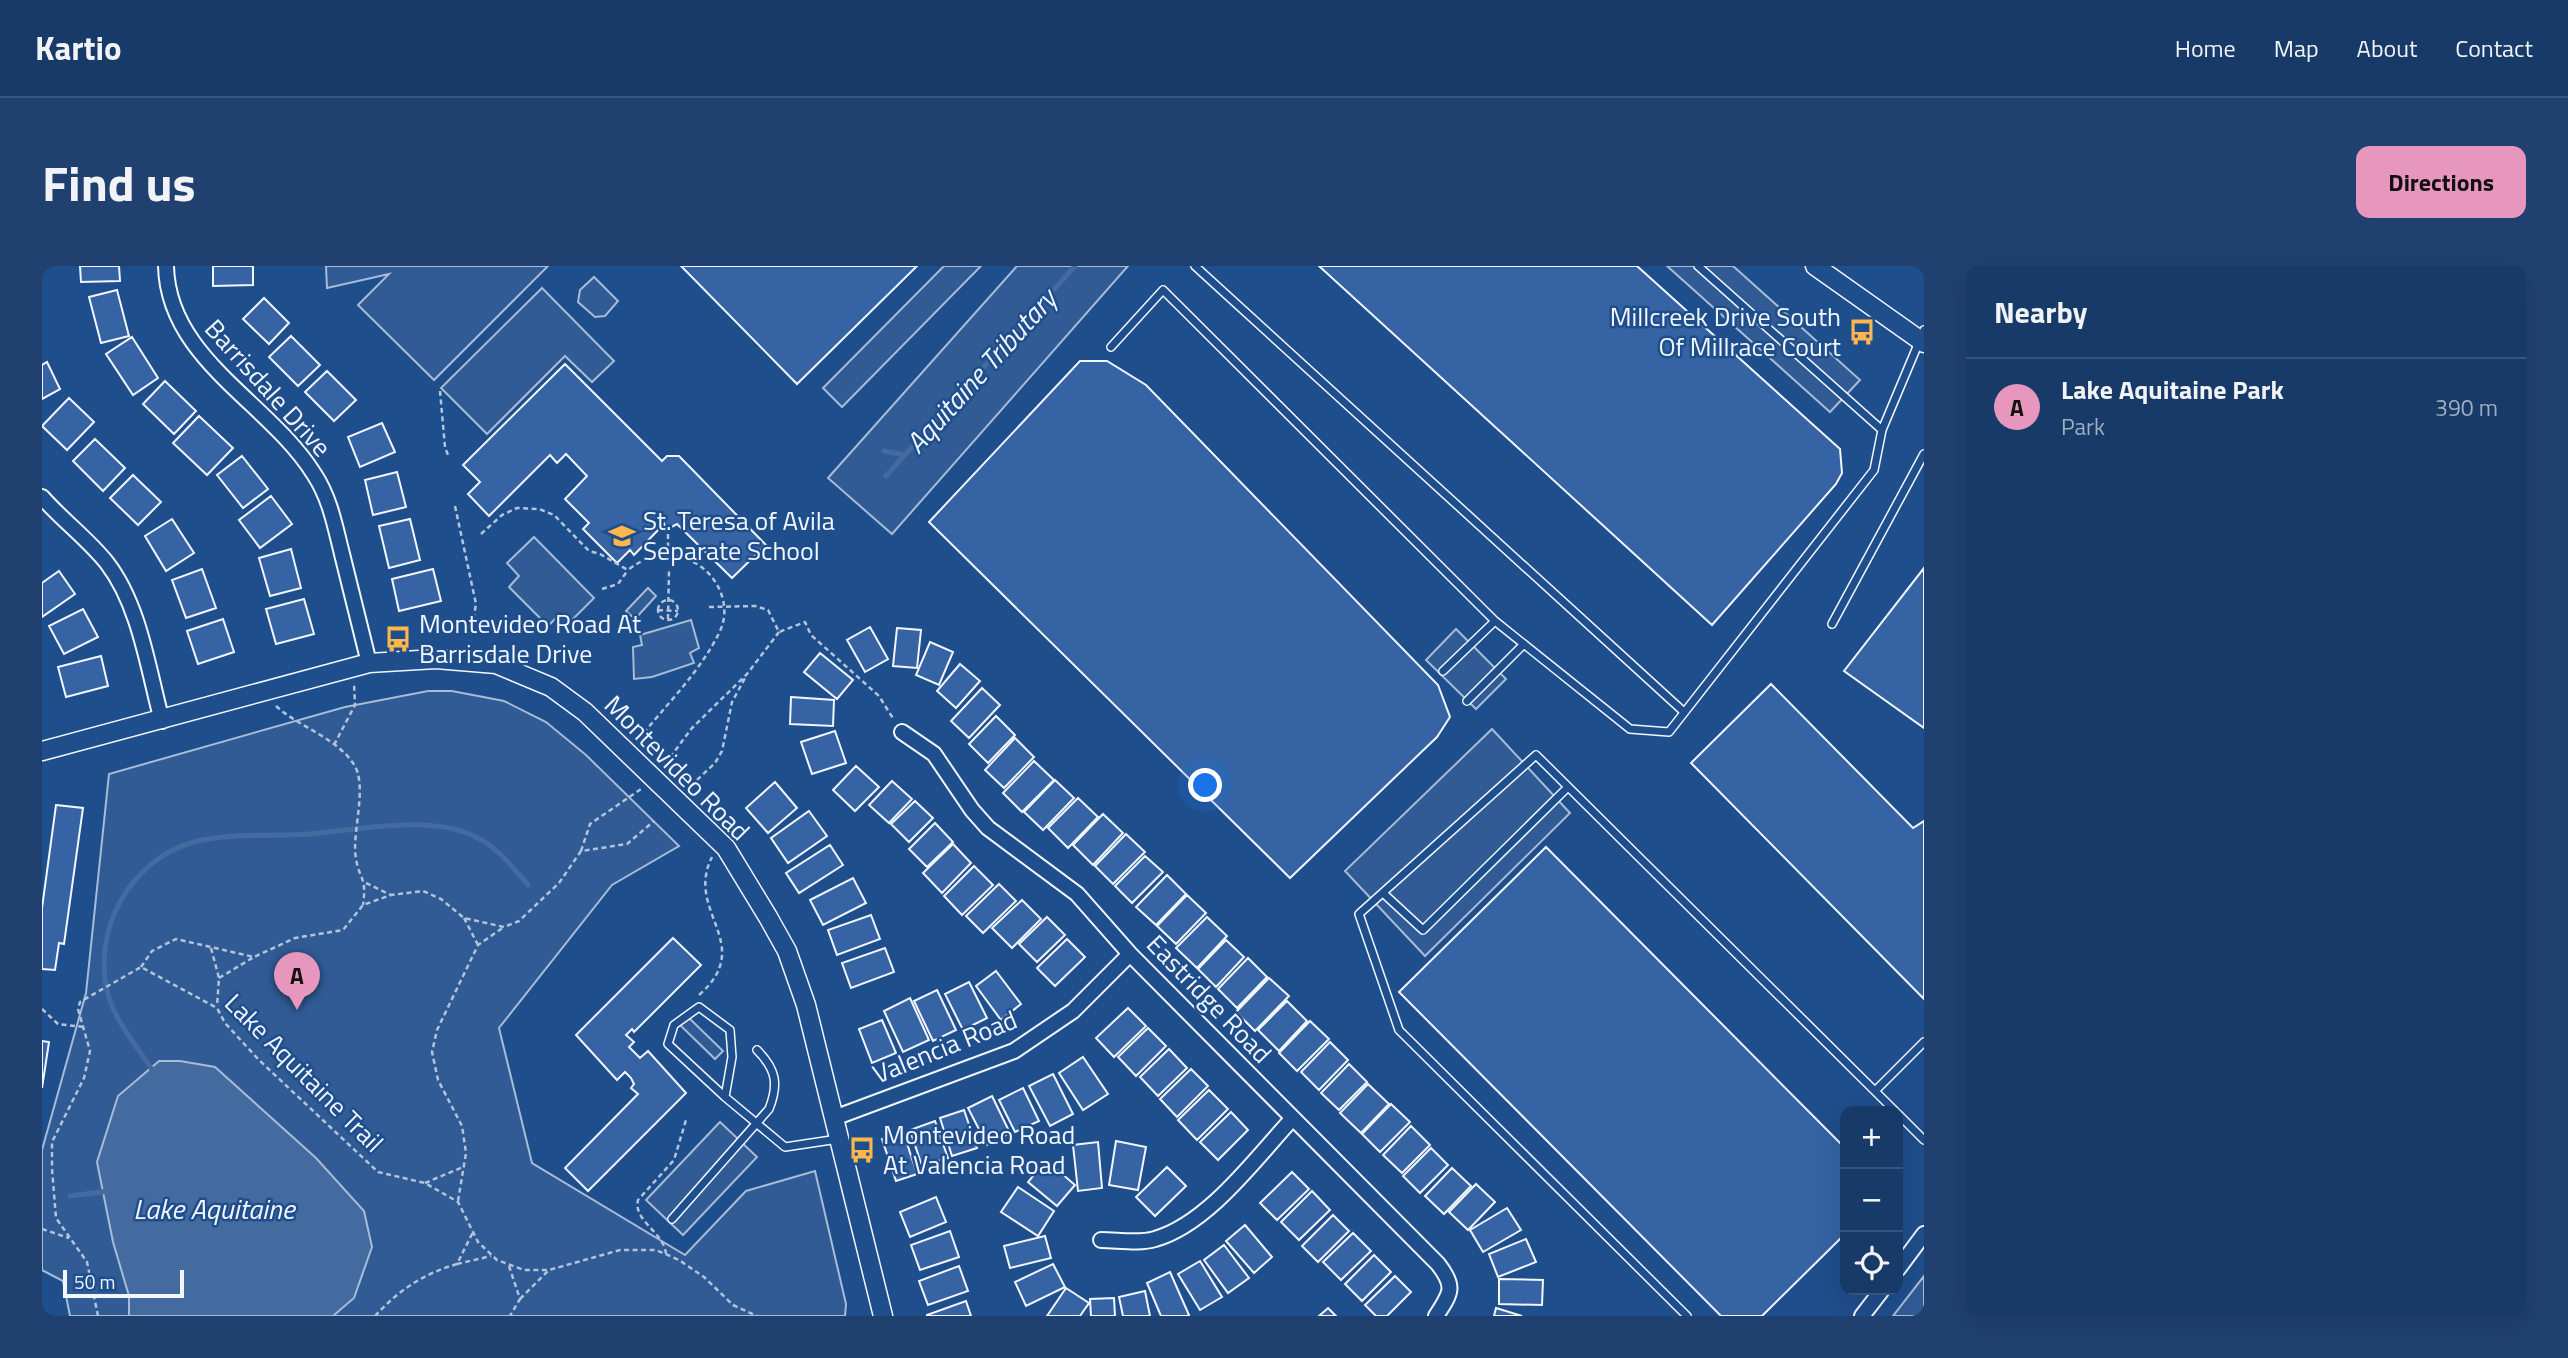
<!DOCTYPE html>
<html lang="en">
<head>
<meta charset="utf-8">
<style>
	body { margin:0; font-family:"Titillium Web",sans-serif; background:#20416f; color:#f1f3f6 }
	.controls { position:absolute; right:21px; bottom:21px; display:grid; overflow:hidden; border-radius:14px; box-shadow:0 7px 28px #0002 }
	.controls button { width:63px; height:63px; display:grid; place-items:center; padding:0; border:0; border-bottom:2px solid #36547d; background:#173a69; color:#f1f3f6; font:35px sans-serif }
	.scale { position:absolute; left:21px; bottom:18px; width:121px; box-sizing:border-box; padding-left:7px; border:4px solid #f2f6ff; border-top:0; font-size:19px; line-height:24px; white-space:nowrap; color:#f2f6ff; -webkit-text-stroke:5px #1f4e8c; paint-order:stroke }
	.you { position:absolute; left:1164px; top:520px; width:24px; height:24px; margin:-18px; border:5px solid #fff; border-radius:50%; background:#1a73e8; box-shadow:0 0 0 10px #1a73e833 }
	.badge { display:grid; place-items:center; width:46px; height:46px; border-radius:50%; background:#e797bd; color:#111; font-size:23px; font-weight:700 }
	.pin { position:absolute; translate:-50% -58px; filter:drop-shadow(0 2px 4px #0008) }
	.pin::after { content:''; position:absolute; top:37px; width:24px; height:21px; background:inherit; clip-path:polygon(0 0,100% 0,50% 100%) }
	.list { margin:0; padding:0; list-style:none }
	h2 { display:flex; justify-content:space-between; align-items:center; height:91px; margin:0; padding:0 28px; font-size:30px }
	h2 small { font-size:23px; font-weight:400; color:#9eadc0 }
	.list li { display:grid; grid-template-columns:46px 1fr auto; gap:21px; align-items:center; box-sizing:border-box; height:98px; padding:0 28px; border-top:2px solid #36547d }
	.list b { display:block; font-size:26px; white-space:nowrap }
	.list p { margin:0; font-size:23px; white-space:nowrap; color:#9eadc0 }
	.list em { font-size:23px; font-style:normal; color:#9eadc0 }
	.icon { flex:none; width:38px; height:38px; fill:none; stroke:currentColor; stroke-width:2; stroke-linecap:round; stroke-linejoin:round }
	.map { position:relative; flex:none; width:1882px; height:1050px; overflow:hidden; border-radius:14px }
	header { display:flex; align-items:center; gap:42px; box-sizing:border-box; height:98px; padding:0 35px; background:#173a69; border-bottom:2px solid #36547d }
	header strong { font-size:33px }
	nav { display:flex; gap:38px; margin-inline-start:auto; font-size:24px }
	.intro { display:flex; align-items:center; justify-content:space-between; box-sizing:border-box; height:168px; padding:0 42px }
	h1 { margin:0; font-size:49px }
	.button { padding:18px 32px; border-radius:14px; background:#e797bd; color:#111; font-size:24px; font-weight:700 }
	main { display:flex; gap:42px; padding:0 42px }
	aside { flex:1; background:#173a69; border-radius:14px; box-shadow:0 7px 28px #0002 }
	.map>svg:first-child { display:block }
	.built { fill:#305b95; stroke:#a8bbd7; stroke-width:2 }
	.water { fill:#446ba0; stroke:#a8bbd7; stroke-width:2 }
	.lines { fill:none; stroke-linecap:round; stroke-linejoin:round }
	.stream { stroke:#446ba0; stroke-width:5 }
	.building { fill:#3563a3; stroke:#f2f6ff; stroke-width:2 }
	.service-casing { stroke:#f2f6ff; stroke-width:10 }
	.minor-casing { stroke:#f2f6ff; stroke-width:18 }
	.tertiary-casing { stroke:#f2f6ff; stroke-width:21 }
	.path { stroke:#b3c4dc; stroke-width:2.5; stroke-dasharray:5 3.5; stroke-linecap:butt }
	.service { stroke:#1f4e8c; stroke-width:7 }
	.minor { stroke:#1f4e8c; stroke-width:14 }
	.tertiary { stroke:#1f4e8c; stroke-width:18 }
	.labels { text-anchor:middle; stroke-width:5; stroke-linejoin:round; paint-order:stroke }
	.poi-label { font-size:26px; fill:#f2f6ff; stroke:#1f4e8c; text-anchor:start }
	.street-label { font-size:26px; fill:#f2f6ff; stroke:#1f4e8c }
	.water-label { font-size:28px; font-style:italic; fill:#f2f6ff; stroke:#1f4e8c }
</style>
</head>
<body>
<header>
<strong>Kartio</strong>
<nav><a>Home</a><a>Map</a><a>About</a><a>Contact</a></nav>
</header>
<div class="intro"><h1>Find us</h1><a class="button">Directions</a></div>
<main>
<div class="map">
<svg width="1882" height="1050" viewBox="0 0 1882 1050">
	<rect width="100%" height="100%" fill="#1f4e8c"/>
	<path class="built" d="M284 0H506L392 114 316 39 347 8 285 22Z
		M902 0H939L800 141 781 122Z
		M975 0H1086L850 268 786 212Z
		M1625 0H1691L1818 114 1788 146Z
		M552 11 576 35 563 50 553 51 536 36 538 24Z
		M500 22 572 95 550 116 523 90 445 168 399 122Z
		M492 271 552 332 522 362 513 353 506 360 467 321 477 310 465 297Z
		M606 322 614 330 593 353 584 345Z
		M649 354 657 382 648 387 652 397 610 411 592 413 591 381 600 379 598 369Z
		M1414 363 1464 413 1434 443 1384 394Z
		M386 425H410L462 435 504 456 544 489 637 580 570 619 457 762 490 897 643 989 704 925 773 905 804 1038 803 1050H28L21 1015 0 1004V884L44 727 67 508 303 441Z
		M1450 463 1528 547 1383 690 1303 605Z
		M646 751 681 785 673 793 638 759Z
		M678 856 715 891 641 969 604 934Z
		M1882 1010V1050H1851Z"/>
	<path class="water" d="M117 795H138L173 801 274 892 322 945 330 981 312 1032 291 1050H87V1030L71 976 55 896 76 830Z"/>
	<g class="lines">
		<path class="stream" d="M842 185 863 189
			M844 210 1033 0
			M111 805C96 782 75 757 67 732 48 668 86 594 152 576 190 566 229 571 268 568 317 564 386 548 432 570 454 580 471 601 486 619
			M28 930 67 925"/>
	</g>
	<path class="building" d="M38 0H77L78 15 39 16Z
		M171 0H211V19L171 20Z
		M639 0H875L755 118Z
		M1277 0H1595L1798 183 1800 207 1794 218 1670 359Z
		M75 24 87 70 59 77 47 31Z
		M222 32 247 57 227 78 201 53Z
		M249 70 278 99 256 120 227 91Z
		M90 71 116 112 91 129 64 88Z
		M1038 95H1065L1104 119 1396 419 1408 451 1395 471 1248 612 887 256Z
		M5 96 18 123 0 133V99Z
		M523 98 620 195 625 190H637L724 279 690 312 635 258 624 264 622 258 592 289 588 284 575 297 541 263 547 257 523 233 545 210 524 188 515 197 508 189 447 250 426 228 438 216 421 199Z
		M285 105 314 134 292 155 263 126Z
		M123 115 154 145 132 168 101 138Z
		M27 132 52 156 25 184 0 160Z
		M157 150 191 182 165 209 131 177Z
		M340 157 353 186 318 201 306 171Z
		M53 173 83 202 61 225 31 195Z
		M200 190 226 223 201 242 175 209Z
		M355 206 364 241 331 249 323 214Z
		M91 209 119 236 96 259 68 232Z
		M229 230 250 258 218 282 197 254Z
		M130 253 152 287 124 305 103 270Z
		M368 253 378 294 347 302 337 260Z
		M249 283 259 322 228 330 217 292Z
		M1882 302V462L1802 405Z
		M160 303 174 342 144 352 130 314Z
		M391 303 399 335 357 345 350 313Z
		M17 305 33 328 0 351V317Z
		M262 333 272 368 234 378 224 343Z
		M41 343 56 371 22 388 7 360Z
		M181 353 192 386 156 398 145 365Z
		M828 361 846 393 823 406 805 374Z
		M855 362 879 364 875 402 851 400Z
		M888 376 911 386 897 419 874 409Z
		M778 387 811 414 795 433 762 406Z
		M59 390 66 420 24 431 16 401Z
		M918 398 938 415 914 442 895 425Z
		M1729 418 1871 562 1882 555V733L1649 497Z
		M940 422 958 439 927 472 909 455Z
		M749 431 792 434 791 460 748 458Z
		M954 450 973 469 946 497 927 478Z
		M793 465 804 497 770 508 759 476Z
		M973 472 992 491 962 522 943 504Z
		M992 495 1012 514 980 546 961 527Z
		M814 500 837 521 813 545 791 524Z
		M1013 514 1032 532 1001 564 982 546Z
		M850 515 870 533 847 557 827 539Z
		M733 516 755 542 726 567 704 542Z
		M1036 532 1056 551 1026 582 1006 562Z
		M873 535 891 552 867 576 849 558Z
		M14 539 41 542 22 678 17 677 13 704 0 703V642Z
		M767 545 785 570 746 597 729 572Z
		M1061 548 1081 567 1051 599 1031 579Z
		M893 557 911 576 885 601 867 583Z
		M1084 568 1103 586 1071 618 1053 600Z
		M911 578 929 597 900 627 881 607Z
		M788 579 801 599 757 627 744 607Z
		M1504 581 1803 882V968L1720 1050H1679L1357 726Z
		M1103 590 1121 606 1090 637 1073 620Z
		M932 600 951 619 920 649 902 630Z
		M1125 609 1144 628 1114 659 1094 641Z
		M811 612 824 637 781 659 768 634Z
		M957 618 974 635 941 667 924 650Z
		M1145 629 1164 647 1134 678 1115 660Z
		M980 634 999 653 970 682 950 662Z
		M829 649 838 673 795 689 786 664Z
		M1005 651 1023 669 995 696 977 678Z
		M1165 651 1185 670 1155 702 1134 682Z
		M631 672 659 699 592 766 590 763 584 769 592 776 587 781 598 792 606 785 644 827 546 925 523 902 596 828 589 822 592 818 589 812 583 806 575 814 534 769Z
		M1025 673 1043 691 1013 720 995 702Z
		M1184 674 1202 691 1174 721 1156 703Z
		M843 682 852 706 809 722 800 697Z
		M1206 692 1225 711 1195 742 1176 723Z
		M954 705 979 738 959 754 934 720Z
		M1227 712 1247 730 1213 765 1194 746Z
		M927 716 945 752 921 764 903 728Z
		M895 724 914 764 891 775 872 735Z
		M868 732 887 774 861 786 842 745Z
		M1245 735 1265 755 1237 785 1216 764Z
		M1086 742 1104 760 1072 791 1054 772Z
		M840 754 854 787 830 797 817 763Z
		M1268 755 1287 773 1255 805 1237 787Z
		M1106 762 1124 780 1094 810 1076 791Z
		M0 775 7 776 0 822Z
		M1288 776 1306 794 1277 824 1259 806Z
		M1127 783 1145 802 1116 830 1098 811Z
		M1041 791 1066 828 1041 844 1017 807Z
		M1307 798 1325 816 1297 844 1279 827Z
		M1149 803 1166 820 1135 851 1118 833Z
		M1011 808 1031 848 1008 860 987 820Z
		M1326 818 1347 838 1319 867 1298 847Z
		M981 822 997 855 973 866 957 834Z
		M1167 824 1186 843 1155 874 1136 854Z
		M950 830 968 867 945 879 926 842Z
		M1349 838 1368 856 1338 886 1320 868Z
		M922 844 935 882 910 890 898 852Z
		M1189 846 1206 864 1176 894 1158 876Z
		M893 855 906 892 880 900 868 864Z
		M1369 860 1388 879 1360 907 1341 889Z
		M861 865 875 908 854 915 840 873Z
		M1074 875 1104 881 1096 924 1067 919Z
		M1056 876 1060 922 1036 925 1031 879Z
		M1389 882 1406 899 1378 927 1361 910Z
		M1004 894 1033 919 1015 940 986 916Z
		M1125 901 1144 920 1113 950 1094 931Z
		M1410 902 1429 920 1402 948 1383 930Z
		M1250 906 1267 923 1235 954 1218 937Z
		M1434 918 1453 936 1426 964 1407 946Z
		M976 921 1012 945 996 970 959 946Z
		M1270 925 1288 944 1257 974 1239 956Z
		M894 931 904 956 868 971 858 946Z
		M1465 942 1479 964 1441 986 1428 964Z
		M1291 949 1307 965 1276 996 1260 980Z
		M1203 959 1230 991 1212 1007 1184 975Z
		M908 965 917 991 878 1004 869 979Z
		M1311 967 1329 985 1299 1014 1281 996Z
		M1003 970 1009 992 968 1002 962 980Z
		M1484 973 1494 996 1456 1011 1447 988Z
		M1182 979 1207 1012 1186 1027 1162 994Z
		M1332 989 1349 1006 1320 1035 1303 1018Z
		M1158 995 1180 1031 1158 1044 1136 1008Z
		M1011 998 1023 1021 984 1040 973 1016Z
		M917 1000 926 1025 886 1039 877 1015Z
		M1128 1006 1147 1049 1145 1050H1119L1105 1017Z
		M1353 1010 1369 1026 1345 1050H1334L1323 1039Z
		M1457 1013 1501 1014 1500 1039 1457 1038Z
		M1024 1022 1047 1037 1038 1050H1005Z
		M1103 1025 1108 1050H1081L1077 1031Z
		M1072 1032 1073 1050H1049L1048 1033Z
		M924 1035 929 1050H885V1049Z
		M1286 1042 1294 1050H1277Z
		M1454 1042 1480 1050H1452Z"/>
	<g class="lines">
		<g class="service-casing">
			<path id="service" d="M1153 0 1642 446
				M1656 0 1840 164
				M1069 81 1121 24 1453 355 1588 463 1627 466 1832 204 1840 164 1882 64
				M1790 358 1882 188
				M1401 405 1453 355
				M1425 435 1482 378
				M1341 627 1381 664 1526 521
				M1833 825 1882 776
				M683 831 690 791 688 764 657 741 632 759 626 778 683 831 743 881 796 873
				M1856 848 1882 874
				M630 953 727 843C737 818 734 803 715 784
				M1645 1050 1357 764 1317 648 1494 489 1853 845"/>
		</g>
		<g class="minor-casing">
			<path id="minor" d="M124 0C126 93 227 136 272 208 288 232 293 260 300 288 309 324 318 361 327 397
				M0 231C20 254 46 273 65 297 98 340 106 403 120 455
				M860 466 892 488 930 544 946 562 1035 628 1088 688 1396 998C1414 1021 1409 1027 1394 1050
				M792 852 972 785 1031 745 1088 688
				M1059 974C1076 974 1097 978 1113 973 1166 958 1214 892 1250 853
				M1856 1003 1882 968
				M1820 1050 1840 1024"/>
		</g>
		<g class="tertiary-casing">
			<path id="tertiary" d="M1773 0 1882 77
				M0 485 327 397 394 393 454 398 509 421 543 446 684 582 726 651 745 685 764 739 841 1050"/>
		</g>
		<path class="path" d="M398 125 403 181 406 189
			M413 240 434 338 429 367
			M439 268 460 249 475 242 497 243 512 249 547 285 558 288 586 304C605 289 625 285 647 294 673 304 691 337 678 365 659 405 623 440 596 474
			M626 268V288
			M560 323 576 318 586 304
			M616 344a10 10 0 1 1 20 0a10 10 0 1 1-20 0Z
			M667 341 713 340 726 344 737 366 763 356 769 369 837 430 852 454
			M616 344 636 345
			M626 353 627 304
			M234 440C257 461 293 471 311 497 327 519 309 567 314 593 318 615 325 611 321 639
			M292 479 313 439 312 417
			M623 498 650 462 705 408 737 366
			M655 514 673 497 680 485 690 436 703 412
			M539 585 548 558 599 523
			M324 617 349 629
			M422 652 436 679
			M169 682 177 712 175 740
			M99 701 110 685 134 673 212 691 253 672 301 664 321 639 349 629 381 625 399 633 422 652 462 661 477 655 517 617 539 585 585 578 612 555
			M177 712 212 691
			M657 729C715 678 642 646 670 591
			M0 743 16 758 42 761
			M383 917 421 901
			M416 935 424 887 420 860 396 814 390 786 395 764 436 679 462 661
			M0 963 27 972
			M624 988C622 966 591 955 596 934L632 894 644 854
			M415 998 449 990
			M467 1000 478 1033 468 1050
			M478 1033 507 1004
			M56 1050 45 996 14 952 10 903V876L42 812 48 785 36 743 38 736 99 701 175 742 183 757 217 794 336 906 383 917 416 936 436 976 455 994 482 1004H507L578 984H614L637 994 662 1011 691 1039 715 1050
			M333 1050C357 1024 381 1008 415 998L431 966"/>
		<use href="#service" class="service"/>
		<use href="#minor" class="minor"/>
		<use href="#tertiary" class="tertiary"/>
	</g>
	<defs>
		<g id="bus-bare" transform="scale(2.1)"><path d="M-5-6H5V4H4V6H2V4H-2V6H-4V4H-5ZM-3.5-4V0h7V-4ZM-3.5 1.2v1.5H-2V1.2ZM2 1.2v1.5H3.5V1.2Z" fill="#ffb74d" stroke="#1f4e8c" stroke-width="2.5" paint-order="stroke"/></g>
		<g id="school-bare" transform="scale(2.1)"><path d="M0-5L7-2L0 1L-7-2ZM-4 1L0 2.5L4 1V4Q0 6-4 4Z" fill="#ffb74d" stroke="#1f4e8c" stroke-width="2.5" paint-order="stroke"/></g>
	</defs>
	<g fill-rule="evenodd">
		<use href="#bus-bare" x="1820" y="66"/>
		<use href="#school-bare" x="580" y="270"/>
		<use href="#bus-bare" x="356" y="373"/>
		<use href="#bus-bare" x="820" y="884"/>
	</g>
	<g class="labels">
		<g class="poi-label">
			<text x="1799" y="60" text-anchor="end">Millcreek Drive South<tspan x="1799" dy="30">Of Millrace Court</tspan></text>
			<text x="601" y="264">St. Teresa of Avila<tspan x="601" dy="30">Separate School</tspan></text>
			<text x="377" y="367">Montevideo Road At<tspan x="377" dy="30">Barrisdale Drive</tspan></text>
			<text x="841" y="878">Montevideo Road<tspan x="841" dy="30">At Valencia Road</tspan></text>
		</g>
		<g class="street-label">
			<text transform="translate(226 122) rotate(48)" y="9">Barrisdale Drive</text>
			<text transform="translate(635 502) rotate(45)" y="9">Montevideo Road</text>
			<text transform="translate(1167 733) rotate(46)" y="9">Eastridge Road</text>
			<text transform="translate(903 781) rotate(-22)" y="9">Valencia Road</text>
			<text transform="translate(262 807) rotate(45)" y="9">Lake Aquitaine Trail</text>
		</g>
		<g class="water-label">
			<text transform="translate(939 105) rotate(-48)" y="10">Aquitaine Tributary</text>
			<text x="172" y="953">Lake Aquitaine</text>
		</g>
	</g>
</svg>
<div class="controls">
<button>+</button>
<button>−</button>
<button><svg class="icon" aria-label="locate" viewBox="0 0 24 24"><circle cx="12" cy="12" r="6"/><path d="M12 2v4M12 18v4M2 12h4M18 12h4"/></svg></button>
</div>
<div class="scale">50 m</div>
<div class="you"></div>
<div class="pin badge" style="left:255px;top:744px">A</div>
</div>
<aside>
<h2>Nearby<small></small></h2>
<ul class="list">
<li><span class="badge">A</span><div><b>Lake Aquitaine Park</b><p>Park</p></div><em>390 m</em></li>
</ul>
</aside>
</main>
</body>
</html>
